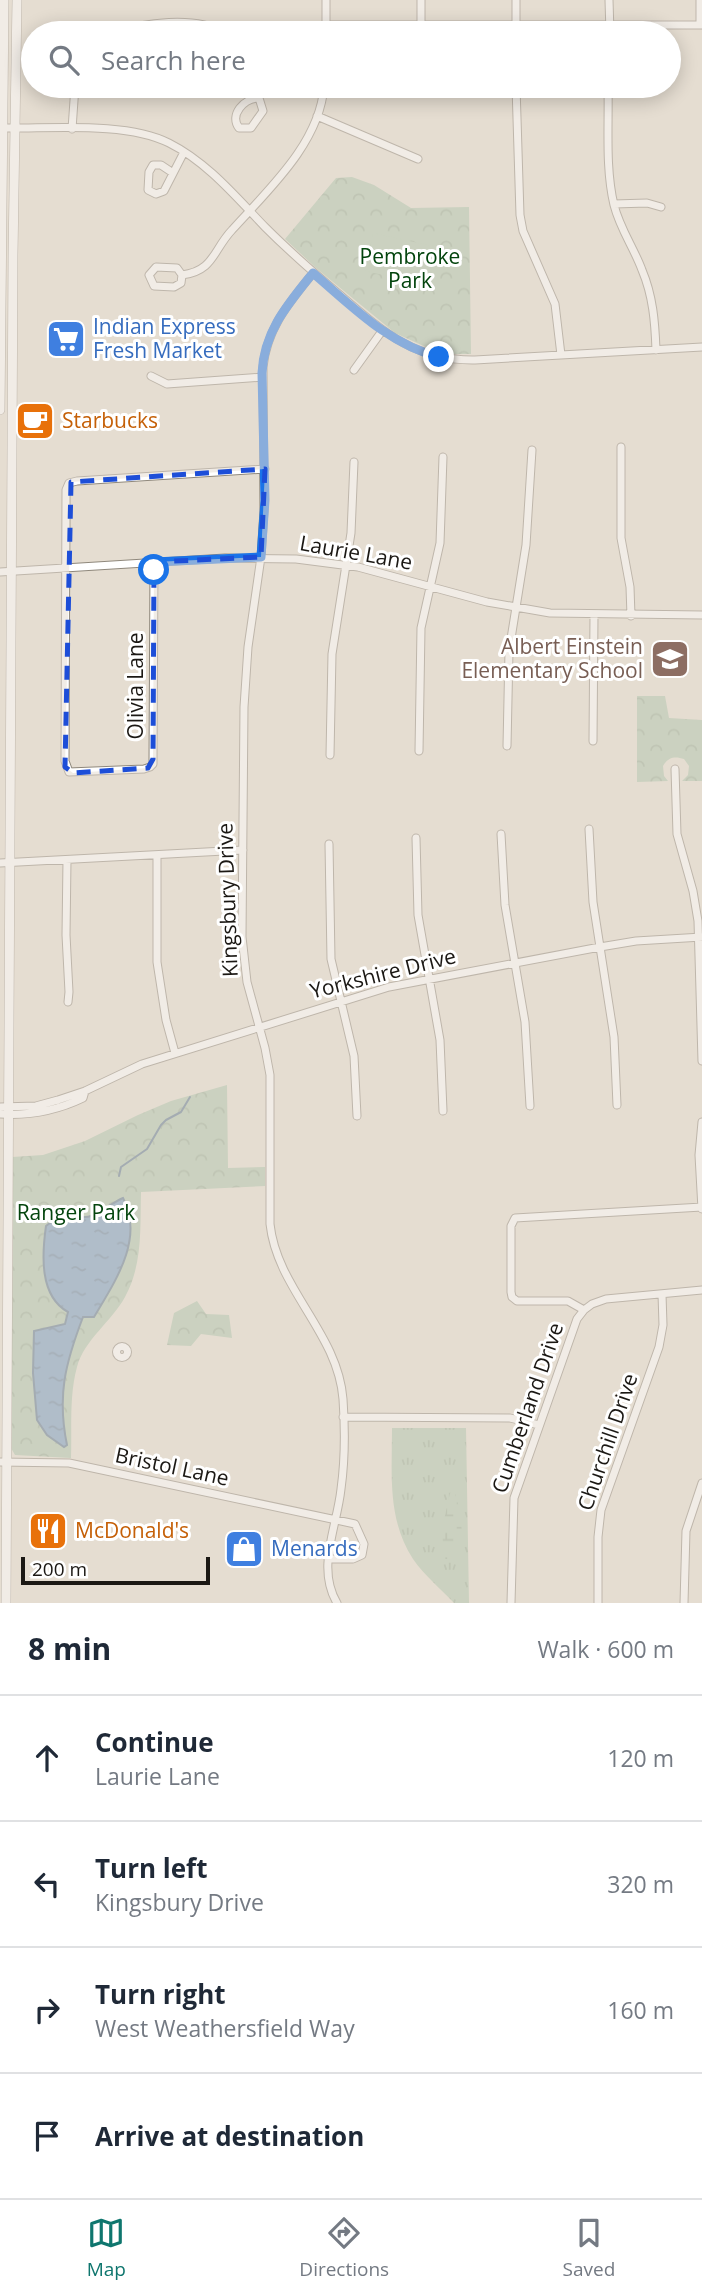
<!DOCTYPE html>
<html lang="en">
<head>
<meta charset="utf-8">
<style>
	body { margin:0; font-family:"Open Sans",sans-serif; background:#f2f2f3; color:#1f2937 }
	.scale { position:absolute; left:21px; bottom:18px; width:189px; box-sizing:border-box; padding-left:7px; border:4px solid #1b1814; border-top:0; font-size:19px; line-height:24px; white-space:nowrap; color:#1b1814; -webkit-text-stroke:5px #fff; paint-order:stroke }
	.stop { position:absolute; width:21px; height:21px; margin:-16px; border:5px solid #1a73e8; border-radius:50%; background:#fff }
	.stop.end { background:#1a73e8; border-color:#fff; box-shadow:0 2px 7px #0008 }
	.list { margin:0; padding:0; list-style:none }
	h2 { display:flex; justify-content:space-between; align-items:center; height:91px; margin:0; padding:0 28px; font-size:30px }
	h2 small { font-size:23px; font-weight:400; color:#747a83 }
	.list li { display:grid; grid-template-columns:46px 1fr auto; gap:21px; align-items:center; box-sizing:border-box; height:126px; padding:0 28px; border-top:2px solid #e0e1e3 }
	.list b { display:block; font-size:26px; white-space:nowrap }
	.list p { margin:0; font-size:23px; white-space:nowrap; color:#747a83 }
	.list em { font-size:23px; font-style:normal; color:#747a83 }
	.icon { flex:none; width:38px; height:38px; fill:none; stroke:currentColor; stroke-width:2; stroke-linecap:round; stroke-linejoin:round }
	.map { position:relative; flex:none; width:702px; height:1603px; overflow:hidden }
	.search { position:absolute; background:#fff; box-shadow:0 4px 18px #0003; left:21px; right:21px; top:21px; height:77px; display:flex; align-items:center; gap:18px; box-sizing:border-box; padding:0 24px; border-radius:38px; color:#747a83; font-size:26px }
	.sheet { height:595px; background:#fff }
	nav { display:flex; justify-content:space-around; align-items:center; box-sizing:border-box; height:98px; border-top:2px solid #e0e1e3; background:#fff; font-size:19px; color:#747a83 }
	nav a { display:grid; justify-items:center; gap:4px }
	nav .on { color:#0f766e }
	.map>svg:first-child { display:block }
	.grass { fill:url(#grass-tufts) }
	.forest { fill:url(#forest-crowns) }
	.wetland { fill:url(#wetland-marsh) }
	.garden { fill:#aac4aa }
	.water { fill:url(#water-ripples); stroke:#56718c; stroke-width:2 }
	.lines { fill:none; stroke-linecap:round; stroke-linejoin:round }
	.stream { stroke:#56718c; stroke-width:2 }
	.minor-casing { stroke:#8f887c; stroke-width:9 }
	.major-casing { stroke:#8f887c; stroke-width:10 }
	.minor { stroke:#fff; stroke-width:7 }
	.major { stroke:#fff; stroke-width:9 }
	.route { stroke:#1a73e8; stroke-width:9 }
	.marked { fill:none; stroke:#1d4ed8; stroke-width:5; stroke-dasharray:14 9; stroke-linejoin:round }
	.labels { text-anchor:middle; stroke-width:6; stroke-linejoin:round; paint-order:stroke }
	.park-label { font-size:21px; fill:#03440d; stroke:#fff }
	.shop-label { font-size:21px; fill:#366cbe; stroke:#fff; text-anchor:start }
	.food-label { font-size:21px; fill:#c56008; stroke:#fff; text-anchor:start }
	.street-label { font-size:21px; fill:#1b1814; stroke:#fff }
	.education-label { font-size:21px; fill:#785e54; stroke:#fff; text-anchor:end }
</style>
</head>
<body>
<div class="map">
<svg width="702" height="1603" viewBox="0 0 702 1603">
	<defs>
		<pattern id="grass-tufts" width="24" height="20" patternUnits="userSpaceOnUse" patternTransform="scale(1.75)"><rect width="24" height="20" fill="#aac4aa"/><path d="M3 7l-1-3M5 7V3M7 7l1-3M15 17l-1-3M17 17v-4M19 17l1-3" fill="none" stroke="#92a891"/></pattern>
		<pattern id="forest-crowns" width="20" height="18" patternUnits="userSpaceOnUse" patternTransform="scale(1.75)"><rect width="20" height="18" fill="#aac4aa"/><path d="M2 6a3 3 0 1 1 6 0M12 15a3 3 0 1 1 6 0" fill="none" stroke="#92a891"/></pattern>
		<pattern id="wetland-marsh" width="20" height="14" patternUnits="userSpaceOnUse" patternTransform="scale(1.75)"><rect width="20" height="14" fill="#aac4aa"/><path d="M1 5h8M5 5V1M11 12h8M15 12V8" fill="none" stroke="#92a891"/></pattern>
		<pattern id="water-ripples" width="26" height="14" patternUnits="userSpaceOnUse" patternTransform="scale(1.75)"><rect width="26" height="14" fill="#6f97bf"/><path d="M2 4q2-2 4 0t4 0M15 11q2-2 4 0t4 0" fill="none" stroke="#5a7a9a"/></pattern>
	</defs>
	<rect width="100%" height="100%" fill="#e5ddd1"/>
	<path class="grass" d="M392 1428H466L469 1603H454C441 1589 424 1575 413 1559 387 1519 392 1474 392 1428Z"/>
	<path class="forest" d="M352 177 374 185 411 208 469 207 471 354H453L428 348 395 333 316 268 285 239 336 178Z
		M637 696H665L669 718 702 720V781H682L688 775 689 766 684 759C675 756 668 757 663 766L664 776 668 781 637 782Z
		M227 1085 228 1168 265 1167V1186L141 1192C140 1228 143 1264 125 1297 112 1321 84 1340 77 1367 69 1396 72 1428 71 1458L15 1455 11 1448 12 1157 43 1155 85 1141 138 1115 171 1101Z
		M197 1301 206 1314 229 1315 232 1338 201 1334 191 1346 167 1345 174 1313Z"/>
	<path class="wetland" d="M450 1493 455 1494 459 1507 463 1541 450 1559H444L437 1550 443 1543 442 1529Z"/>
	<path class="garden" d="M373 233 437 247 429 285 365 271Z"/>
	<path class="water" d="M123 1198C145 1239 114 1283 94 1317H83C65 1364 57 1396 67 1445L64 1447 47 1435 37 1420 33 1373 34 1331 65 1324 68 1312C39 1296 42 1254 46 1226 69 1207 75 1223 94 1215 104 1210 112 1203 123 1198Z"/>
	<g class="lines">
		<path class="stream" d="M119 1176 121 1167 147 1149 161 1125 166 1120 181 1112 190 1097"/>
		<g class="minor-casing">
			<path id="minor" d="M326 0V33
				M421 0V33
				M609 0 610 33
				M326 25H702
				M700 25V0
				M113 33C143 23 195 15 224 33
				M516 33V0
				M516 86 520 215 523 231 555 304 561 355
				M608 86C609 125 605 167 614 205 620 229 634 248 642 270 653 296 655 322 656 350
				M259 98C244 98 229 115 239 128H251L263 111 259 98 264 86
				M317 116 418 159
				M1 128C49 129 126 121 169 143 207 162 236 197 265 227 289 251 314 273 340 295 383 332 415 361 475 360L702 347
				M72 129 75 86
				M173 173 161 165H153L149 172 148 190 156 194 164 191 184 152
				M614 204 647 203 661 207
				M156 267 177 268 182 275 181 283 174 287 154 286 149 275Z
				M313 273C289 303 267 328 263 367L264 511 261 557 248 647 244 707 242 937 247 982 265 1048 270 1075V1224C277 1289 338 1333 343 1399 345 1428 345 1460 341 1489 337 1527 316 1568 337 1603
				M182 275C214 271 213 250 232 230 268 190 320 143 324 86
				M354 370 382 331
				M151 376 167 384 263 377
				M621 447V538L630 587 631 616
				M154 562 153 764 150 767 144 769 69 772 65 761 66 490 69 483 77 481 265 469
				M0 572 225 558 296 559 358 567 487 602 550 613 702 615
				M593 741 594 615
				M507 746 509 651 526 545 532 450
				M419 751 421 628 440 543 443 457
				M330 755 332 654 351 533 354 462
				M675 769 677 834 693 891 698 921 702 1061
				M589 829 593 902 614 1037 617 1105
				M501 834 505 905 525 1022 530 1106
				M416 838 418 915 440 1040 443 1111
				M329 844 331 959 354 1056 357 1116
				M157 855V962L166 1020 175 1053
				M67 860 66 935 69 992 68 1002
				M0 863 243 850
				M0 1107 36 1106 58 1100 85 1091 142 1064 389 987 600 947 636 941 702 937
				M0 1114C30 1116 56 1111 83 1098L85 1091
				M702 1207 515 1218 511 1226V1292L512 1297 517 1301H568L584 1310 592 1304 606 1299 702 1290
				M702 1209 699 1155 702 1122
				M116.5 1352a5.5 5.5 0 1 1 11 0a5.5 5.5 0 1 1-11 0Z
				M343 1417 510 1418 539 1425
				M0 1462 69 1463 355 1524 364 1544 362 1555 353 1559H328
				M511 1603 514 1498 577 1319 584 1310
				M598 1603V1537L601 1510 659 1347 663 1325 662 1294
				M684 1603 686 1531 702 1483"/>
		</g>
		<g class="major-casing">
			<path id="major" d="M0 410 4 0
				M6 1603 13 255 17 0"/>
		</g>
		<use href="#minor" class="minor"/>
		<use href="#major" class="major"/>
	</g>
	<g class="lines">
		<path class="route" d="M154 570V562L261 557 265 500 262 373C264 331 288 304 313 273 352 306 388 344 439 357"/>
	</g>
	<path d="M0 0H702V1603H0ZM265 469 261 557 154 562 153 759 148 768 73 773 65 767 71 482Z" fill="#e5ddd1" fill-opacity=".55" fill-rule="evenodd"/>
	<path class="marked" d="M265 469 261 557 154 562 153 759 148 768 73 773 65 767 71 482Z"/>
	<defs>
		<g id="supermarket-square" transform="scale(2.0125)"><rect x="-9" y="-9" width="18" height="18" rx="4" fill="#3f7fe0" stroke="#fff"/><path d="M-6-5.5h2.5l.6 2H6L4.5 2H-2.5L-4.4-4H-6ZM-1.5 3.2a1.3 1.3 0 1 0 .1 0ZM3 3.2a1.3 1.3 0 1 0 .1 0Z" fill="#fff"/></g>
		<g id="cafe-square" transform="scale(2.0125)"><rect x="-9" y="-9" width="18" height="18" rx="4" fill="#e8710a" stroke="#fff"/><path d="M-5.5-4.5H6V0H3Q3 3.5 0 3.5H-2.5Q-5.5 3.5-5.5 0ZM3-3.2v2h1.7v-2ZM-6 4.5H4V6H-6Z" fill="#fff"/></g>
		<g id="school-square" transform="scale(2.0125)"><rect x="-9" y="-9" width="18" height="18" rx="4" fill="#8d6e63" stroke="#fff"/><path d="M0-5L7-2L0 1L-7-2ZM-4 1L0 2.5L4 1V4Q0 6-4 4Z" fill="#fff"/></g>
		<g id="restaurant-square" transform="scale(2.0125)"><rect x="-9" y="-9" width="18" height="18" rx="4" fill="#e8710a" stroke="#fff"/><path d="M-5-6h1v4h1v-4h1v4h1v-4h1v5L-1.5 .5V6h-2V.5L-5-1ZM5-6V6H3V1.5H1.5Q1.5-4 5-6Z" fill="#fff"/></g>
		<g id="shop-square" transform="scale(2.0125)"><rect x="-9" y="-9" width="18" height="18" rx="4" fill="#3f7fe0" stroke="#fff"/><path d="M-5-2.5h2.3a2.7 3.5 0 0 1 5.4 0H5L5.5 6h-11ZM-1.5-2.5h3a1.5 2.3 0 0 0-3 0Z" fill="#fff"/></g>
	</defs>
	<g fill-rule="evenodd">
		<use href="#supermarket-square" x="66" y="339"/>
		<use href="#cafe-square" x="35" y="421"/>
		<use href="#school-square" x="670" y="659"/>
		<use href="#restaurant-square" x="48" y="1531"/>
		<use href="#shop-square" x="244" y="1549"/>
	</g>
	<g class="labels">
		<g class="park-label">
			<text x="410" y="264">Pembroke<tspan x="410" dy="24">Park</tspan></text>
			<text x="76" y="1220">Ranger Park</text>
		</g>
		<g class="shop-label">
			<text x="93" y="334">Indian Express<tspan x="93" dy="24">Fresh Market</tspan></text>
			<text x="271" y="1556">Menards</text>
		</g>
		<g class="food-label">
			<text x="62" y="428">Starbucks</text>
			<text x="75" y="1538">McDonald's</text>
		</g>
		<g class="street-label">
			<text transform="translate(356 553) rotate(10)" y="7">Laurie Lane</text>
			<text transform="translate(136 686) rotate(-90)" y="7">Olivia Lane</text>
			<text transform="translate(228 900) rotate(-92)" y="7">Kingsbury Drive</text>
			<text transform="translate(383 974) rotate(-14)" y="7">Yorkshire Drive</text>
			<text transform="translate(528 1408) rotate(-71)" y="7">Cumberland Drive</text>
			<text transform="translate(608 1442) rotate(-71)" y="7">Churchill Drive</text>
			<text transform="translate(172 1467) rotate(12)" y="7">Bristol Lane</text>
		</g>
		<g class="education-label">
			<text x="643" y="654">Albert Einstein<tspan x="643" dy="24">Elementary School</tspan></text>
		</g>
	</g>
</svg>
<div class="scale">200 m</div>
<div class="stop" style="left:154px;top:570px"></div>
<div class="stop end" style="left:439px;top:357px"></div>
<div class="search"><svg class="icon" aria-label="search" viewBox="0 0 24 24"><circle cx="10" cy="10" r="6"/><path d="M15 15l6 6"/></svg>Search here</div>
</div>
<section class="sheet">
<h2>8 min<small>Walk · 600 m</small></h2>
<ul class="list">
<li><svg class="icon" aria-label="ahead" viewBox="0 0 24 24"><path d="M12 20V5M6 11l6-6 6 6"/></svg><div><b>Continue</b><p>Laurie Lane</p></div><em>120 m</em></li>
<li><svg class="icon" aria-label="left" viewBox="0 0 24 24"><path d="M17 20v-9H6M10 6l-5 5 5 5"/></svg><div><b>Turn left</b><p>Kingsbury Drive</p></div><em>320 m</em></li>
<li><svg class="icon" aria-label="right" viewBox="0 0 24 24"><path d="M7 20v-9h11M14 6l5 5-5 5"/></svg><div><b>Turn right</b><p>West Weathersfield Way</p></div><em>160 m</em></li>
<li><svg class="icon" aria-label="arrive" viewBox="0 0 24 24"><path d="M6 21V4h12l-3 4 3 4H6"/></svg><div><b>Arrive at destination</b></div></li>
</ul>
</section>
<nav>
<a class="on"><svg class="icon" aria-label="map" viewBox="0 0 24 24"><path d="M3 6l6-2 6 2 6-2v14l-6 2-6-2-6 2zM9 4v14M15 6v14"/></svg>Map</a>
<a><svg class="icon" aria-label="directions" viewBox="0 0 24 24"><path d="M12 3l9 9-9 9-9-9zM9 14v-3h6M13 9l2 2-2 2"/></svg>Directions</a>
<a><svg class="icon" aria-label="saved" viewBox="0 0 24 24"><path d="M7 4h10v16l-5-4-5 4z"/></svg>Saved</a>
</nav>
</body>
</html>
